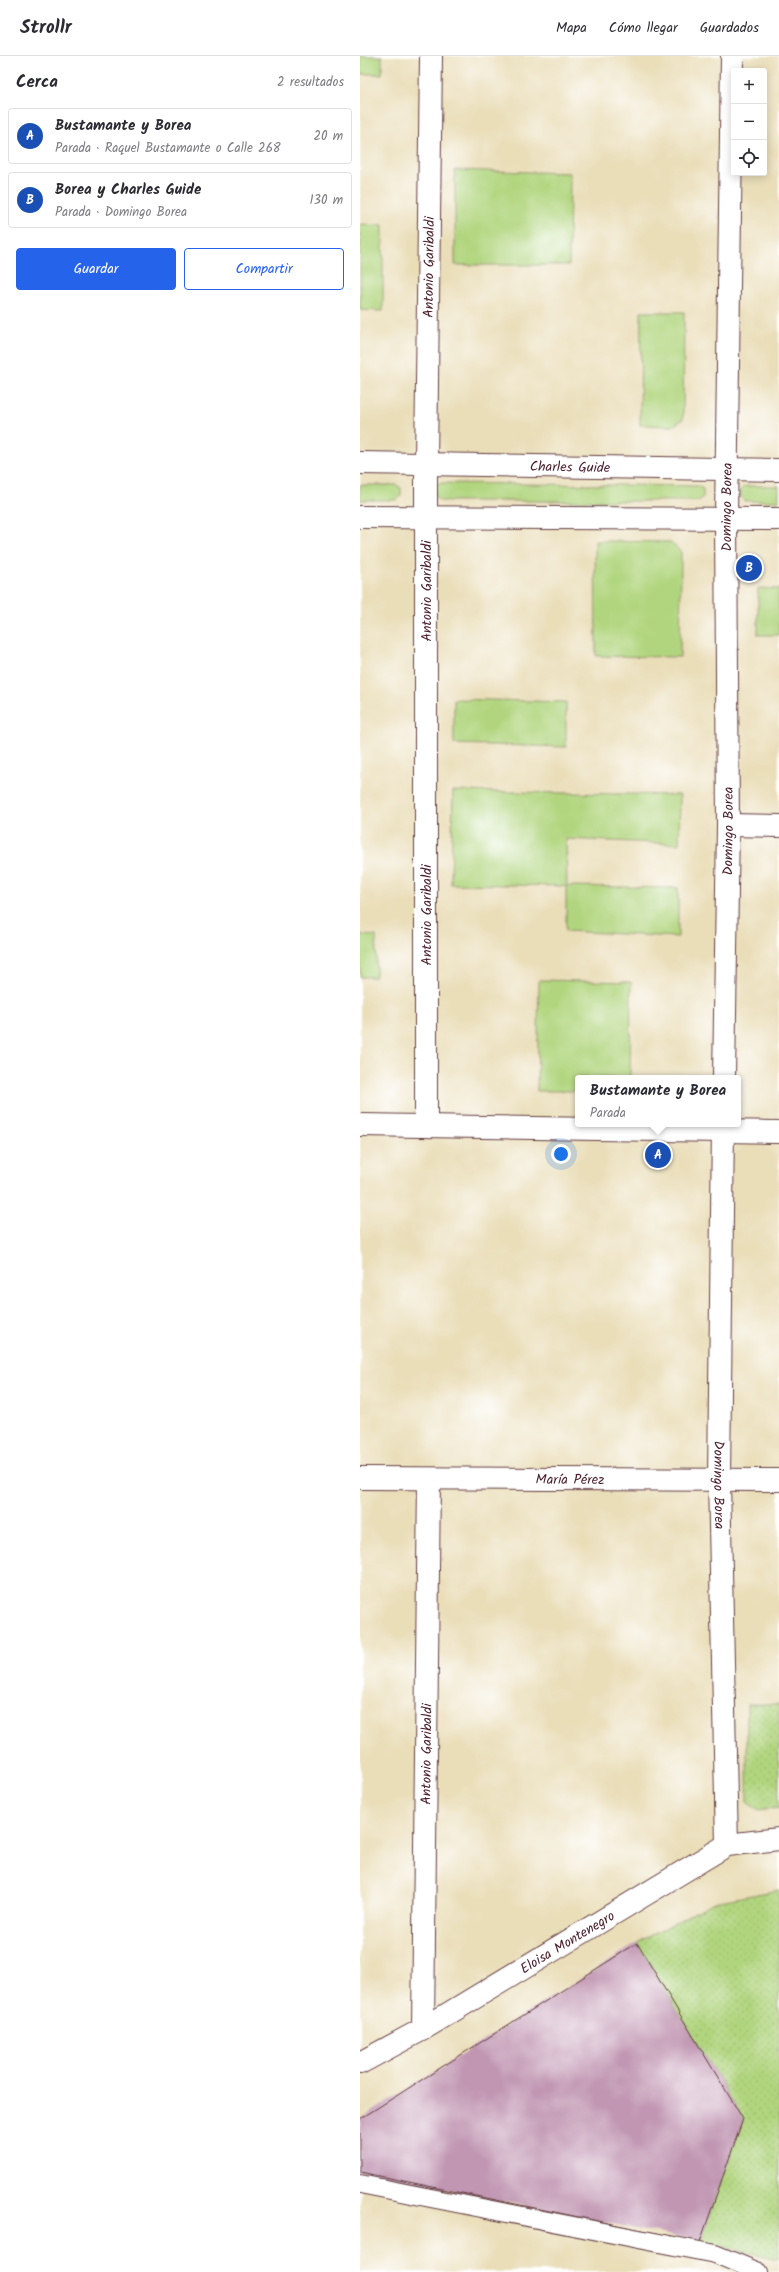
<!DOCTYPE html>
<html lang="es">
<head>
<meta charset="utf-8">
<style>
	body { margin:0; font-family:Kalam,sans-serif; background:#f2f2f3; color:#2b2b33 }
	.controls { position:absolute; right:12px; top:12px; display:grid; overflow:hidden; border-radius:4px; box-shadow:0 2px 10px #0003 }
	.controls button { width:36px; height:36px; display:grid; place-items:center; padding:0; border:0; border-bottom:1px solid #e1e1e2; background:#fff; color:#2b2b33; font:20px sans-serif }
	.you { position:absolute; left:201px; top:1098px; width:14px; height:14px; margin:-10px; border:3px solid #fff; border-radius:50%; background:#1a73e8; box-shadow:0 0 0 6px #1a73e833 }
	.badge { display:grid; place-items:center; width:26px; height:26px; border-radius:50%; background:#2563eb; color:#fff; font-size:13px; font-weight:700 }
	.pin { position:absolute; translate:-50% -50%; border:2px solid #fff; box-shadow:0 1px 4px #0006 }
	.popup { position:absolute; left:215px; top:1019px; width:166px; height:52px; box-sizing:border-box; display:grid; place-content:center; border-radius:4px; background:#fff; filter:drop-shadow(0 1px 3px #0005); font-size:13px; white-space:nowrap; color:#7c7c81 }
	.popup b { font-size:15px; color:#2b2b33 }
	.popup::after { content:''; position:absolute; left:50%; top:100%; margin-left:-8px; border:8px solid transparent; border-top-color:#fff }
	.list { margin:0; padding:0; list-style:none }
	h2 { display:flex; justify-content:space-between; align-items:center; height:52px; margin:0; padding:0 16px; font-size:17px }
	h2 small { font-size:13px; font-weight:400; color:#7c7c81 }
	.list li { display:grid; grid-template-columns:26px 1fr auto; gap:12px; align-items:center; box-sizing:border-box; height:56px; margin:0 8px 8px; padding:0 8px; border:1px solid #e1e1e2; border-radius:4px }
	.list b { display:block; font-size:15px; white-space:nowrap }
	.list p { margin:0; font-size:13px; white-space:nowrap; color:#7c7c81 }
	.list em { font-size:13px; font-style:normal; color:#7c7c81 }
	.actions { display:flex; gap:8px; padding:12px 16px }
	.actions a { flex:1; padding:9px 0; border:1px solid #2563eb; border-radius:4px; text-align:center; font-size:14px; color:#2563eb }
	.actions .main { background:#2563eb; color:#fff }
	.icon { flex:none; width:22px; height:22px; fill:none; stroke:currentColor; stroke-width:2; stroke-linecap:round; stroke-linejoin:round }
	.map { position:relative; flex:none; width:419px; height:2216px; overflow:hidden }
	header { display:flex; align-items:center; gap:24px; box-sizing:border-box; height:56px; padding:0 20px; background:#fff; border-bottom:1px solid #e1e1e2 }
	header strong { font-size:19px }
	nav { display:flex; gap:22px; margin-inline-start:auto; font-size:14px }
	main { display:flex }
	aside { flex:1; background:#fff }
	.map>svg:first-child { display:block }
	.grass { fill:#b1d57e; stroke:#7e7a54 }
	.garden { fill:url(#garden-dots); stroke:#7e7a54 }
	.building { fill:#c196b2 }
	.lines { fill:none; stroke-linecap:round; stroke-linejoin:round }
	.lane-casing { stroke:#623c40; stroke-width:20 }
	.street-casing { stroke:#623c40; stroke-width:24 }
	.lane { stroke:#fff; stroke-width:18 }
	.street { stroke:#fff; stroke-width:22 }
	.labels { text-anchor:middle; stroke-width:3; stroke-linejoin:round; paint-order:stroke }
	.street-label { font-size:14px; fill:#4a1f2b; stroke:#fff }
</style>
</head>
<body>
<header>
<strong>Strollr</strong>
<nav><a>Mapa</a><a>Cómo llegar</a><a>Guardados</a></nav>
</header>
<main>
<aside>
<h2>Cerca<small>2 resultados</small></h2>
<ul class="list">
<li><span class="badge" style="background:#1a4fb4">A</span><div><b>Bustamante y Borea</b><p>Parada · Raquel Bustamante o Calle 268</p></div><em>20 m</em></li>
<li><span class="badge" style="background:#1a4fb4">B</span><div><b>Borea y Charles Guide</b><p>Parada · Domingo Borea</p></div><em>130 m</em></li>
</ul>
<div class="actions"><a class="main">Guardar</a><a>Compartir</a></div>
</aside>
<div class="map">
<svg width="419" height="2216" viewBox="0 0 419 2216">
	<defs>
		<pattern id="garden-dots" width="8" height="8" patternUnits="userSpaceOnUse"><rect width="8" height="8" fill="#b1d57e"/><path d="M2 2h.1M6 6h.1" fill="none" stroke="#9ab66d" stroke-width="1.8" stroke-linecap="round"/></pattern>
	</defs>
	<rect width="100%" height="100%" fill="#fff"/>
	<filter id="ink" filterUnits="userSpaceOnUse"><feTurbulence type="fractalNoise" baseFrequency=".025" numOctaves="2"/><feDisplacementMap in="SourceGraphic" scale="8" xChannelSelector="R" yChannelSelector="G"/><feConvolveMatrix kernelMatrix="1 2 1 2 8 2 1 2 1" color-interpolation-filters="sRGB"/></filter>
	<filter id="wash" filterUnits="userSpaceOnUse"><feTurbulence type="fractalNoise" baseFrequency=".012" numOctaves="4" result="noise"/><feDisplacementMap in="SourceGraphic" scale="16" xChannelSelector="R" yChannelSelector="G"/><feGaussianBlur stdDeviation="0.9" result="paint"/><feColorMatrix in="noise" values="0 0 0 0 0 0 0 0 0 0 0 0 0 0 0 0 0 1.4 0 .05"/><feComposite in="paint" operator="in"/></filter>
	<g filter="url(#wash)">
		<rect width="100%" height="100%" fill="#eadeb9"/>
		<path class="grass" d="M0 0H22V18H0Z
			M95 114 210 117 209 209H95Z
			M0 168 23 169V255L0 254Z
			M281 256H324L323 363 313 370 280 369Z
			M78 427 338 430 343 433V441L339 445H80L75 441 74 431Z
			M0 429H36L41 432V440L37 444H0Z
			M386 430H419V445H384L381 441V433Z
			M235 485 311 486 321 496 320 601 236 600Z
			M398 532 419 533V579H398Z
			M94 643 206 646V691L94 688Z
			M93 735 320 739 319 788 206 783 207 830 318 832V881L206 875V830L91 828Z
			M0 879 16 880V921H0Z
			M179 924 271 926 270 1022H218V1035H177Z"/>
		<path class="garden" d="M387 1648H419V1751L398 1754 387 1746Z
			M419 1834V2203L340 2186 383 2063 277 1887 354 1846Z"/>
		<g id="blocks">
			<path class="building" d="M277 1887 383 2063 340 2186 0 2116V2063Z"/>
		</g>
	</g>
	<g filter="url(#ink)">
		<use href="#blocks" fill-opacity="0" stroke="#623c40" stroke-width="1"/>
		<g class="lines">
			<g class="lane-casing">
				<path id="lane" d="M0 2128 355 2198 399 2216"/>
			</g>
			<g class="street-casing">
				<g id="street">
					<path id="s1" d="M0 407 419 414"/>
					<path d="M0 461 419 463"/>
					<path d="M368 769 419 770"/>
					<path id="s2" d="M364 1022 368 769 366 463 372 0"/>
					<path id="s3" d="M363 1068 359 1424 367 1789"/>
					<path d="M0 1069 419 1076"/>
					<path id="s4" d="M66 1070V408L71 0"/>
					<path id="s5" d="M0 1422 419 1424"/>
					<path id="s6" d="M63 1973 69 1423"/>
					<path id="s7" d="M0 2007 63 1973 367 1789 419 1783"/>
				</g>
			</g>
			<use href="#lane" class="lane"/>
			<use href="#street" class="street"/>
		</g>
	</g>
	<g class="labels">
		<g class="street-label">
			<text dy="5" stroke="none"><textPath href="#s4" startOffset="859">Antonio Garibaldi</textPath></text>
			<text dy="5" stroke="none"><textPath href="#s1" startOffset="210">Charles Guide</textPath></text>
			<text dy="5" stroke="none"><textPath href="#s2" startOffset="571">Domingo Borea</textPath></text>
			<text transform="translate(66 535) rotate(-90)" y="5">Antonio Garibaldi</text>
			<text dy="5" stroke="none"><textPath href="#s2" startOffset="247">Domingo Borea</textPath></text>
			<text transform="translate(66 859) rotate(-90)" y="5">Antonio Garibaldi</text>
			<text dy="5" stroke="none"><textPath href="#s5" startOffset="210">María Pérez</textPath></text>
			<text dy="5" stroke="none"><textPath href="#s3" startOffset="361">Domingo Borea</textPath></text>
			<text dy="5" stroke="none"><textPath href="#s6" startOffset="275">Antonio Garibaldi</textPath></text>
			<text dy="5" stroke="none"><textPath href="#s7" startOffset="240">Eloisa Montenegro</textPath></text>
		</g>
	</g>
</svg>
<div class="controls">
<button>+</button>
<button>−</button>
<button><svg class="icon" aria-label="locate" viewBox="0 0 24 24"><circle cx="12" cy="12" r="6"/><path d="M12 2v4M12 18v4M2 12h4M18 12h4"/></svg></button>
</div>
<div class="you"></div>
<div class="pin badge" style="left:298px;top:1099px;background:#1a4fb4">A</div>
<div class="popup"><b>Bustamante y Borea</b>Parada</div>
<div class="pin badge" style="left:389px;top:512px;background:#1a4fb4">B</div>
</div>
</main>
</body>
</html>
